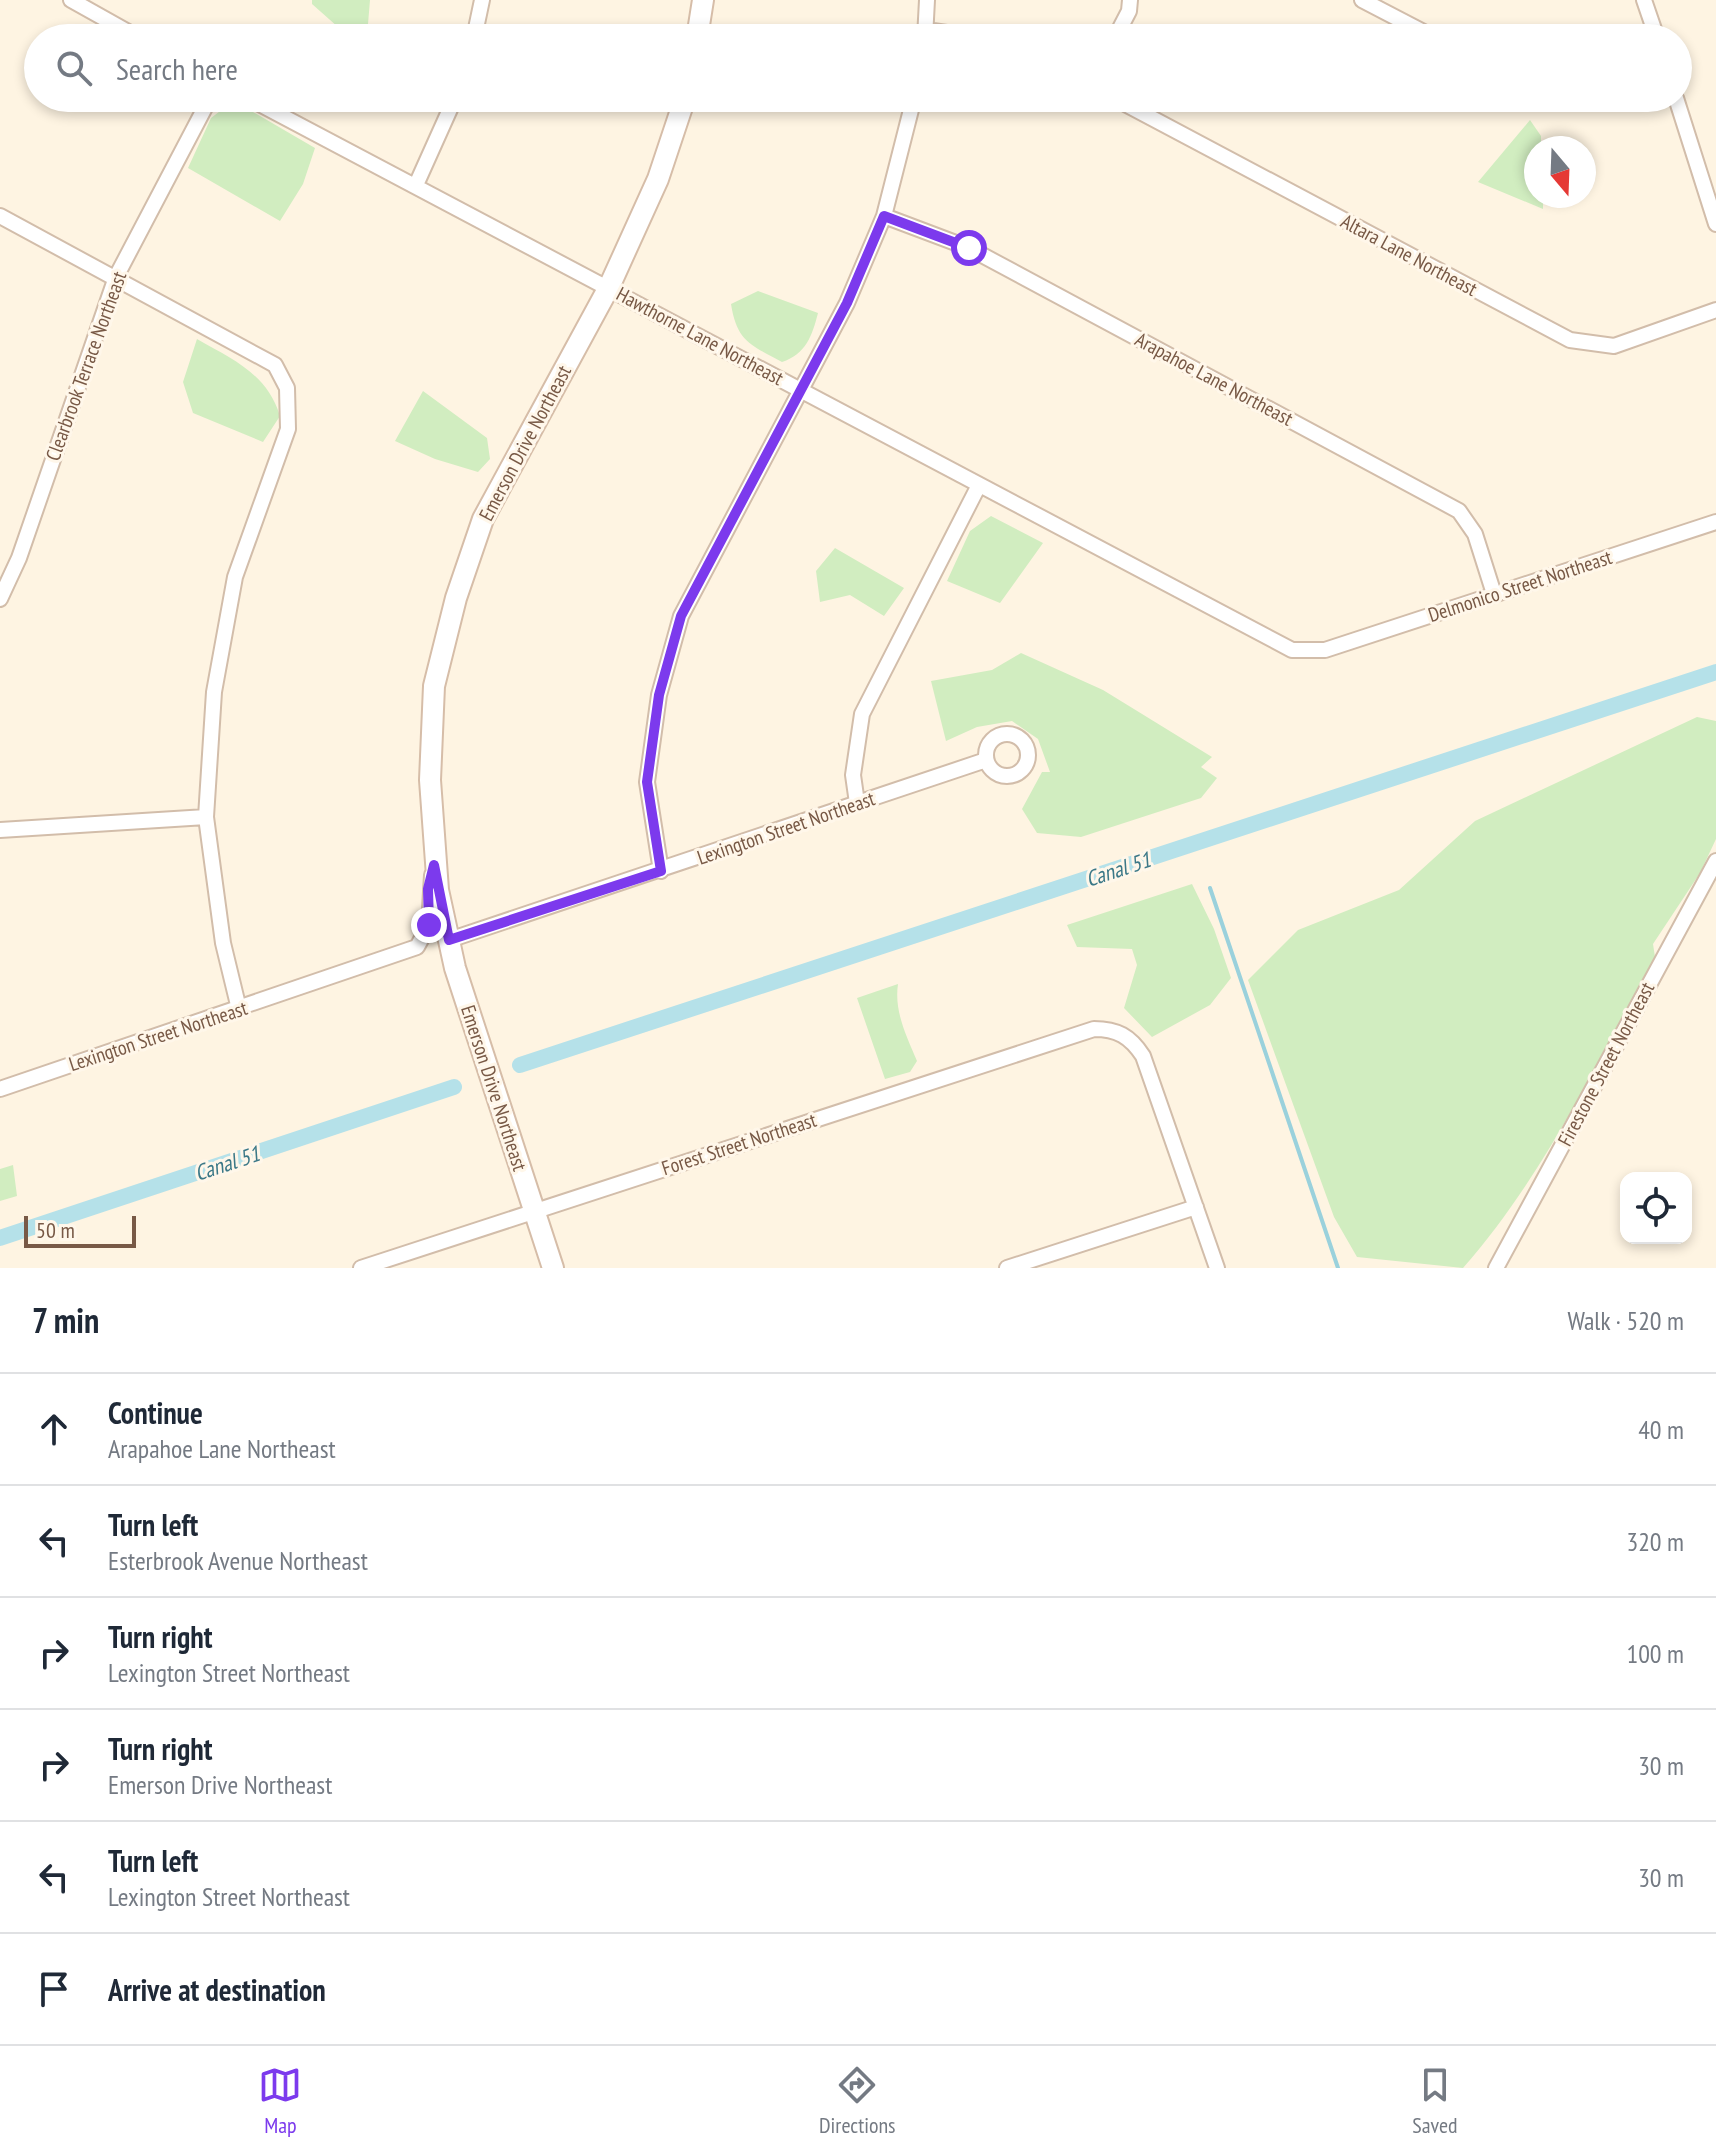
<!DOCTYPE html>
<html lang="en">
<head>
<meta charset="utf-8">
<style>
	body { margin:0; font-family:"PT Sans Narrow",sans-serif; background:#f6f6f7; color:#1f2937 }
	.controls { position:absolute; right:24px; bottom:24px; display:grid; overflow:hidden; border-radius:16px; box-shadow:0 4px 12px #0003 }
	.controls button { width:72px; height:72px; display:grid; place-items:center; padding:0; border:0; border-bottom:2px solid #e0e1e3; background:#fff; color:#1f2937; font:40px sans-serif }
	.compass { position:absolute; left:1524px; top:136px; width:72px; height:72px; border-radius:50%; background:#fff; box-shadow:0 4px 12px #0003; rotate:161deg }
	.scale { position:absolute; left:24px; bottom:20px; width:112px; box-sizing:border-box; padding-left:8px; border:4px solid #785946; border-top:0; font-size:22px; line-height:28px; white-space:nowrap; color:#785946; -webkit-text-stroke:6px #fff7ea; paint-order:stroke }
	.stop { position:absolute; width:24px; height:24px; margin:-18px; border:6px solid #7c3aed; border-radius:50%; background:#fff }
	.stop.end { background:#7c3aed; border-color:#fff; box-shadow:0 2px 8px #0008 }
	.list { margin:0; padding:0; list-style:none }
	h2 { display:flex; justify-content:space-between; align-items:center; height:104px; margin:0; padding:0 32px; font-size:34px }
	h2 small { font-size:26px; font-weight:400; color:#747a83 }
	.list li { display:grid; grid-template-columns:52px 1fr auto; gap:24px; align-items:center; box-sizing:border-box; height:112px; padding:0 32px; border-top:2px solid #e0e1e3 }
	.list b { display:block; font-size:30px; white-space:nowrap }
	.list p { margin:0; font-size:26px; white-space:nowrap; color:#747a83 }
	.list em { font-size:26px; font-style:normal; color:#747a83 }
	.icon { flex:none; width:44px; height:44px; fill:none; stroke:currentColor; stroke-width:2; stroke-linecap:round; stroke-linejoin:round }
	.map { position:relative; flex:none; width:1716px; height:1268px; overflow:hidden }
	.search { position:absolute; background:#fff; box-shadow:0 4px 12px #0003; left:24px; right:24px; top:24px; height:88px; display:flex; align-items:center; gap:20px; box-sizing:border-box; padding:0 28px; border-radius:44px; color:#747a83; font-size:30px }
	.sheet { height:776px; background:#fff }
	nav { display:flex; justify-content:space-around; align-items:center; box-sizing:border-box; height:112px; border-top:2px solid #e0e1e3; background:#fff; font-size:22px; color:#747a83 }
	nav a { display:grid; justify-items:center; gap:4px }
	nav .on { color:#7c3aed }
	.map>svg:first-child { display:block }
	.green { fill:#d1edc0 }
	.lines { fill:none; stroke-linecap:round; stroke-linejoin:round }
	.stream { stroke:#9ad1dc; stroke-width:4 }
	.canal { stroke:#b5e1e9; stroke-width:16 }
	.street-casing { stroke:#d2bdaa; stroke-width:18 }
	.secondary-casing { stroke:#d6bda8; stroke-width:24 }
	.street { stroke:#fff; stroke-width:14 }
	.secondary { stroke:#fff; stroke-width:20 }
	.route { stroke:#7c3aed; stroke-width:10 }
	.labels { text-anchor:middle; stroke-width:6; stroke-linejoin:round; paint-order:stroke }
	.street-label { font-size:20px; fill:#785946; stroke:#fff7ea }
	.water-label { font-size:22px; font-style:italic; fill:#3b7887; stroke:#fff7ea }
</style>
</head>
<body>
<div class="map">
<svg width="1716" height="1268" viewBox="0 0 1716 1268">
	<rect width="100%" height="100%" fill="#fef4e2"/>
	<path class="green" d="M312 0H370L367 36 347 35 312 4Z
		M228 105H241L315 148 303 184 280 221 188 168 211 118Z
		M1530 120 1541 136V148H1536V196H1543V209L1478 182Z
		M758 291 818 313C812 336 806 354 782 362 751 345 737 342 731 304Z
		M197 339C234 360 267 374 280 416L263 442 193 413 183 382Z
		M423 391 487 438 490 459 478 472 435 459 395 441Z
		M991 516 1043 543 1000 603 947 581 970 531Z
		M835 548 904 588 884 616 850 595 820 602 816 571Z
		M1021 653 1103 690 1212 757 1201 767 1217 778 1201 798 1081 837 1037 833 1022 809 1042 772H1050L1038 739 1012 721 977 727 946 741 931 681 992 670Z
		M1697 717 1716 721V839L1700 873 1653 944 1655 957C1597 1063 1543 1177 1463 1268L1357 1257 1334 1217 1248 980 1298 930 1399 890 1475 821Z
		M1192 884 1214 929 1231 978 1210 1005 1152 1037 1124 1008 1137 965 1132 949 1077 947 1067 925Z
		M898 984C894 1011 906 1035 917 1061L910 1072 885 1079 857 998Z
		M13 1165 17 1196 0 1201V1169Z"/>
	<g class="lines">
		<path class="stream" d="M1210 888 1338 1268"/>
		<path class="canal" d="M520 1065 1716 672
			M0 1238 454 1087"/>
		<g class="street-casing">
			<path id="street" d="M71 0 139 38
				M1362 0 1435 38
				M1644 0 1657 38
				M926 30 981 38
				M474 38 482 0
				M925 38 927 0
				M1115 38 1129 11 1130 0
				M248 98 1292 650H1325L1716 522
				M1114 98 1570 340 1614 346 1716 310
				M1561 98H1581
				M1676 98 1716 224
				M416 185 455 98
				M0 216 275 365 287 388 288 429 235 577 214 692 206 817 223 943 239 1009
				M884 216 969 248 1459 511 1475 534 1494 594
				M0 599 19 558 116 277 210 98
				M986 755a21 21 0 1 1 42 0a21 21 0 1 1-42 0Z
				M857 803 853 775 862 714 978 487
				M0 830 206 817
				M661 871 647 782 659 695 681 616 847 303 884 216 914 98
				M449 940 986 760
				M0 1089 417 947 429 925 432 875
				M361 1268 1094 1029C1117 1029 1130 1036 1143 1056L1217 1268
				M1007 1268 1196 1207
				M1496 1268 1716 861"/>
		</g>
		<g class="secondary-casing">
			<path id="secondary" d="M697 38 703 0
				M553 1268 455 968 438 890 430 780 434 686 456 598 483 519 609 287 658 179 685 98"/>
		</g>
		<use href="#street" class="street"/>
		<use href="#secondary" class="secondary"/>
	</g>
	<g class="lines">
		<path class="route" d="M429 925 428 889 434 865 449 940 661 871 647 782 659 695 681 616 847 303 884 216 969 248"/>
	</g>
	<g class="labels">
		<g class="street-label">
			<text transform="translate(1409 255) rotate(28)" y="7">Altara Lane Northeast</text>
			<text transform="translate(700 336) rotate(28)" y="7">Hawthorne Lane Northeast</text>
			<text transform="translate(86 366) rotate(-70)" y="7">Clearbrook Terrace Northeast</text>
			<text transform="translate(1214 379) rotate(28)" y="7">Arapahoe Lane Northeast</text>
			<text transform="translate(525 443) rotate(-62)" y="7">Emerson Drive Northeast</text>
			<text transform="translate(1520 586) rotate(-18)" y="7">Delmonico Street Northeast</text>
			<text transform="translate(786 828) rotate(-19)" y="7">Lexington Street Northeast</text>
			<text transform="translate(158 1036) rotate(-18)" y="7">Lexington Street Northeast</text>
			<text transform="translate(1606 1064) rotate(-62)" y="7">Firestone Street Northeast</text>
			<text transform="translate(494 1088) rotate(72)" y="7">Emerson Drive Northeast</text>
			<text transform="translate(739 1144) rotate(-18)" y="7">Forest Street Northeast</text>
		</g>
		<g class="water-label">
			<text transform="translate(1118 869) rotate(-18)" y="8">Canal 51</text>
			<text transform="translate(227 1163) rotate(-18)" y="8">Canal 51</text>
		</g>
	</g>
</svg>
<div class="controls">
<button><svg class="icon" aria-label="locate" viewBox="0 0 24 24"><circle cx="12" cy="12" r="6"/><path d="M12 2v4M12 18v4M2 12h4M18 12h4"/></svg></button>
</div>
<svg class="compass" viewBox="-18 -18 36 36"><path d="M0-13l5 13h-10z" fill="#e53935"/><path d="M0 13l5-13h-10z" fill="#747a83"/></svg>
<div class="scale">50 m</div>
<div class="stop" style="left:969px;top:248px"></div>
<div class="stop end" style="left:429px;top:925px"></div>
<div class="search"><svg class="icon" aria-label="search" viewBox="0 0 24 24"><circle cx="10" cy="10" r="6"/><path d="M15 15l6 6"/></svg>Search here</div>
</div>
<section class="sheet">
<h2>7 min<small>Walk · 520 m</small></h2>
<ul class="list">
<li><svg class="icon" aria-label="ahead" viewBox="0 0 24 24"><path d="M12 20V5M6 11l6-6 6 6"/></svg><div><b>Continue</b><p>Arapahoe Lane Northeast</p></div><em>40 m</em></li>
<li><svg class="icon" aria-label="left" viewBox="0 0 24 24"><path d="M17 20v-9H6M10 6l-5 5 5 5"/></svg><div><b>Turn left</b><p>Esterbrook Avenue Northeast</p></div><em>320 m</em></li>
<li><svg class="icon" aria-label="right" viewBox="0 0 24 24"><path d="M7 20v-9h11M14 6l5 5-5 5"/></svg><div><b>Turn right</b><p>Lexington Street Northeast</p></div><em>100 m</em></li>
<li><svg class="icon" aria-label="right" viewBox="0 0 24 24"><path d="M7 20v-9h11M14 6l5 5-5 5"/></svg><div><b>Turn right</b><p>Emerson Drive Northeast</p></div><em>30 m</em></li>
<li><svg class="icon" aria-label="left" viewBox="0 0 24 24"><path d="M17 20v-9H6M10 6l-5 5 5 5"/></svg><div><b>Turn left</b><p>Lexington Street Northeast</p></div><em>30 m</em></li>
<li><svg class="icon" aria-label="arrive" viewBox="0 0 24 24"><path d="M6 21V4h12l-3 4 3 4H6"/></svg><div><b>Arrive at destination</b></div></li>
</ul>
</section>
<nav>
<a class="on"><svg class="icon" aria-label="map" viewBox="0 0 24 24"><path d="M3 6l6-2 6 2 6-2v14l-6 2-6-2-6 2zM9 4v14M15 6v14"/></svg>Map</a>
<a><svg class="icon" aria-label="directions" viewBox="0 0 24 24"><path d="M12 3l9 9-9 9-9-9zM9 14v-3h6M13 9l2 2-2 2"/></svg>Directions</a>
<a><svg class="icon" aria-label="saved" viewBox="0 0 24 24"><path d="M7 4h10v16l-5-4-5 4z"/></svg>Saved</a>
</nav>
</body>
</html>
